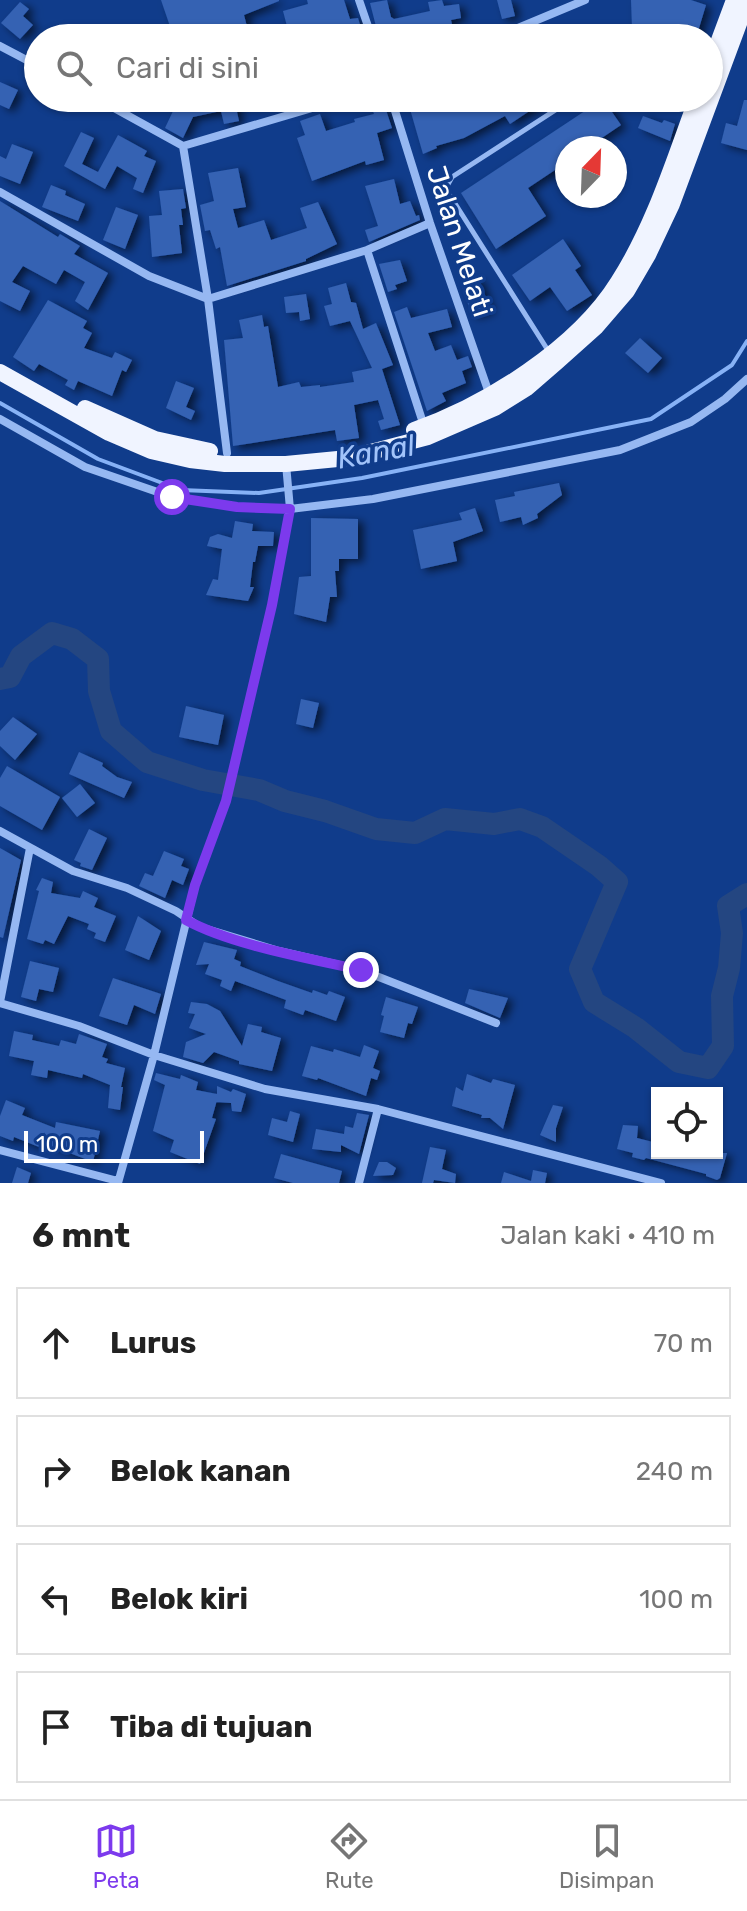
<!DOCTYPE html>
<html lang="id">
<head>
<meta charset="utf-8">
<style>
	body { margin:0; font-family:Rubik,sans-serif; background:#f2f2f2; color:#222 }
	.controls { position:absolute; right:24px; bottom:24px; display:grid; overflow:hidden; border-radius:0px; box-shadow:0 2px 6px #0004 }
	.controls button { width:72px; height:72px; display:grid; place-items:center; padding:0; border:0; border-bottom:2px solid #e0e0e0; background:#fff; color:#222; font:40px sans-serif }
	.compass { position:absolute; left:555px; top:136px; width:72px; height:72px; border-radius:50%; background:#fff; box-shadow:0 2px 6px #0004; rotate:23deg }
	.scale { position:absolute; left:24px; bottom:20px; width:180px; box-sizing:border-box; padding-left:8px; border:4px solid #fff; border-top:0; font-size:22px; line-height:28px; white-space:nowrap; color:#fff; -webkit-text-stroke:6px #103c8b; paint-order:stroke }
	.stop { position:absolute; width:24px; height:24px; margin:-18px; border:6px solid #7c3aed; border-radius:50%; background:#fff }
	.stop.end { background:#7c3aed; border-color:#fff; box-shadow:0 2px 8px #0008 }
	.list { margin:0; padding:0; list-style:none }
	h2 { display:flex; justify-content:space-between; align-items:center; height:104px; margin:0; padding:0 32px; font-size:34px }
	h2 small { font-size:26px; font-weight:400; color:#767676 }
	.list li { display:grid; grid-template-columns:52px 1fr auto; gap:24px; align-items:center; box-sizing:border-box; height:112px; margin:0 16px 16px; padding:0 16px; border:2px solid #e0e0e0; border-radius:0px }
	.list b { display:block; font-size:30px; white-space:nowrap }
	.list em { font-size:26px; font-style:normal; color:#767676 }
	.icon { flex:none; width:44px; height:44px; fill:none; stroke:currentColor; stroke-width:2; stroke-linecap:round; stroke-linejoin:round }
	.map { position:relative; flex:none; width:747px; height:1183px; overflow:hidden }
	.search { position:absolute; background:#fff; box-shadow:0 2px 6px #0004; left:24px; right:24px; top:24px; height:88px; display:flex; align-items:center; gap:20px; box-sizing:border-box; padding:0 28px; border-radius:44px; color:#767676; font-size:30px }
	.sheet { height:616px; background:#fff }
	nav { display:flex; justify-content:space-around; align-items:center; box-sizing:border-box; height:112px; border-top:2px solid #e0e0e0; background:#fff; font-size:22px; color:#767676 }
	nav a { display:grid; justify-items:center; gap:4px }
	nav .on { color:#7c3aed }
	.map>svg:first-child { display:block }
	.lines { fill:none; stroke-linecap:round; stroke-linejoin:round }
	.stream { stroke:#87b2f6; stroke-width:4 }
	.river { stroke:#244681; stroke-width:22 }
	.building { fill:#3462b3; filter:url(#shadow) }
	.service { stroke:#96b8f2; stroke-width:5 }
	.minor { stroke:#96b8f2; stroke-width:8 }
	.trunk { stroke:#f0f4ff; stroke-width:16 }
	.route { stroke:#7c3aed; stroke-width:10 }
	.labels { text-anchor:middle; stroke-width:7; stroke-linejoin:round; paint-order:stroke }
	.street-label { font-size:28px; fill:#fff; stroke:#103c8b }
	.water-label { font-size:30px; font-style:italic; fill:#a1c3fa; stroke:#103c8b }
</style>
</head>
<body>
<div class="map">
<svg width="747" height="1183" viewBox="0 0 747 1183">
	<defs>
		<filter id="shadow"><feDropShadow dx="5.5" dy="3" stdDeviation="4" flood-color="#0009"/></filter>
	</defs>
	<rect width="100%" height="100%" fill="#103c8b"/>
	<g class="lines">
		<path class="stream" d="M0 403 98 459 181 490 259 493 362 478 651 419 732 365 747 341"/>
		<path class="river" d="M0 679 10 677 21 656 52 633 72 639 98 659 99 691 111 731 147 762 203 780 259 790 285 801 325 811 376 829 415 833 445 819 494 824 520 819 542 827 599 866 617 882 580 969 594 1002 636 1028 679 1062 708 1068 723 1046 722 996 729 968 732 933 728 906 747 894"/>
	</g>
	<path class="building" d="M161 0H279V1L244 15 250 38H174Z
		M307 0H344L350 19 358 18 362 31 349 34 351 38H302L301 27 288 30 283 11 308 4Z
		M387 0 391 17 394 19 430 11 428 2 442 0 444 6 459 4 461 18 451 20 454 33 427 38H379L370 3Z
		M497 0H511L515 16 502 19Z
		M631 0H691L706 5 696 38H653L655 27 632 28Z
		M20 2 29 9 23 16 33 25 20 39 1 23Z
		M0 82 18 90 9 109 0 105Z
		M172 98H234L239 121 224 124 221 111 193 117 183 138 165 128 174 109Z
		M450 98H549L510 124 505 116 464 138 436 146 437 148 423 154 410 109 428 105V107Z
		M603 99 621 125 587 148H567V162L528 188 546 216 496 249 461 193Z
		M744 100H747V150L721 143 726 123 737 126Z
		M385 107 392 128 377 133 384 160 366 165 365 161 312 181 297 138 305 135 300 121 320 114 326 131 355 122 354 119 374 114 373 111Z
		M643 116 662 123 664 120 675 124 670 141 638 128Z
		M81 132 94 138 82 164 98 172 118 135 147 151 144 156 156 161 143 193 133 189 137 178 117 166 105 189 64 166Z
		M12 144 33 152 20 184 0 176V156L6 159Z
		M238 168 246 207 233 209 238 228 264 220 271 240 307 228 300 208 318 202 337 244 306 259V261L227 286 220 247 216 249 210 230 205 231 200 205 214 201 208 173Z
		M394 179 400 204 410 201 416 216 419 215 420 220 369 242 365 230 378 226 365 186Z
		M51 185 66 191 65 195 85 204 78 221 42 207Z
		M183 189 186 208 181 209 183 225H179L182 253 152 257 149 216 162 215 159 191Z
		M0 201 58 237 60 234 80 246 74 254 108 273 88 310 75 301 85 282 64 270 56 284 23 266 12 282 30 291 20 311 0 301Z
		M116 207 138 215 125 249 103 240Z
		M563 239 581 266 575 270 592 295 567 311 550 287 530 301 512 275Z
		M400 260 407 281 395 285 397 289 388 292 379 264Z
		M478 277 490 310 472 316 461 283Z
		M346 283 351 302 356 303 363 329 376 323 393 365 382 369 400 425 381 430 378 421 384 419 378 400 354 405 359 438 337 441 335 430 233 446 224 340 243 338 239 320 262 315 264 327 268 326 278 387 299 382 301 387 320 385V387L354 382 352 372 372 368 350 321 330 326 324 306 332 304 328 288Z
		M306 294 310 319 300 321 299 312 286 313 284 297Z
		M48 300 87 321 83 328 92 333 84 348 112 358 115 352 132 360 126 372 122 370 112 396 78 381 74 390 65 385 68 380 39 364 34 371 13 357Z
		M407 307 411 318 447 309 452 327 428 333 435 351 451 345 457 360 468 356 472 367 462 371 466 383 442 393 446 401 427 411 394 312Z
		M640 338 662 358 648 373 625 353Z
		M176 381 194 388 186 407 195 411 191 420 166 408Z
		M559 483 562 495 537 514 538 518 523 525 521 517 500 522 495 500 515 496 514 492Z
		M475 508 483 531 453 542 457 561 421 569 413 530 462 520 459 513Z
		M311 518 358 519V559H339V571H335L337 597H330L326 622 294 614 299 577 311 576Z
		M235 521 253 524 252 531 274 532 273 546H258L255 562H253L250 587H254L248 601 206 595 213 579 218 580 222 549 207 546 210 537 218 534 232 538Z
		M301 699 319 703 313 728 296 724Z
		M186 706 224 715 218 745 179 737Z
		M13 717 37 734 15 760 0 746V731Z
		M79 752 103 763 102 766 117 777 132 782 124 798 69 774Z
		M7 766 60 797 42 830 0 806V778Z
		M80 784 95 803 77 817 62 798Z
		M89 829 107 838 92 870 80 866 81 863 74 860Z
		M0 848 21 860 3 938 0 937Z
		M164 851 184 859 181 866 189 869 183 885 172 880 165 898 139 886 145 873 153 876Z
		M42 878 53 882 51 893 80 898 83 891 98 898 94 907 116 916 105 942 94 938 96 933 87 929 89 924 68 916 54 944 45 940 43 944 27 939 39 891 36 890Z
		M138 916 161 931 149 960 125 950Z
		M204 942 237 950 234 959 241 962 240 966 278 981 312 993 313 990 327 995 329 991 345 997 336 1021 305 1010 303 1015 284 1008 286 1000 235 981 231 991 220 986 222 980 205 974 209 964 196 965Z
		M30 961 59 968 53 992 39 989 36 1001 21 997Z
		M113 978 161 994 155 1014 134 1005 127 1025 99 1016Z
		M469 989 508 998 500 1018 465 1003Z
		M386 997 418 1007 412 1024 408 1023 404 1038 380 1032 384 1016 381 1015Z
		M191 1002 207 1004 220 1011 242 1046 248 1024 262 1027 261 1032 281 1038 272 1071 239 1064V1061L214 1052 203 1063 183 1057 186 1042 206 1034 189 1028 195 1014 188 1013Z
		M14 1031 33 1035 32 1040 59 1046 61 1040 76 1044 79 1034 107 1044 102 1057 108 1059 106 1063 125 1068 121 1087H123L120 1110 108 1108 110 1085 83 1074 82 1078 48 1070 47 1078 31 1075 34 1061 9 1056Z
		M364 1045 379 1051 373 1068 380 1071 377 1080 371 1078 366 1096 318 1078 317 1080 302 1076 311 1046 333 1052 334 1049 360 1057Z
		M156 1073 180 1079 181 1075 198 1082 196 1090 217 1094V1086L231 1092 233 1089 246 1094 241 1112 232 1111 231 1103 216 1102 217 1100 212 1118 216 1119 200 1164 170 1152 174 1140 153 1131 165 1085 154 1080Z
		M467 1074 491 1083 493 1079 515 1085 503 1129 490 1118H481L482 1115 452 1106 456 1087 463 1091Z
		M6 1100 25 1108 22 1115 55 1128 56 1122 100 1131 93 1162 41 1142 39 1147 14 1137 13 1141 0 1136V1116Z
		M553 1105 563 1107 556 1128V1142L540 1135Z
		M290 1111 300 1114 293 1142 268 1135 272 1118 287 1122Z
		M357 1113 369 1115 359 1154 341 1145V1152L312 1149 316 1129 344 1134 345 1126 353 1128Z
		M623 1125 638 1126 637 1138 657 1143 654 1153H727L720 1178 717 1180 706 1176V1174L646 1158 644 1160 632 1157 633 1153 617 1149Z
		M430 1147 446 1150 442 1169 456 1174 455 1183 434 1180 433 1183H422Z
		M281 1154 342 1171 339 1183H293L274 1178Z
		M379 1162H387L396 1168 393 1175 373 1176Z
		M17 1167 31 1173 28 1183H12Z
		M533 1170 547 1173 545 1183H501L504 1172 531 1181Z"/>
	<g class="lines">
		<path class="service" d="M549 352 449 194 447 186 452 177 574 98"/>
		<path class="minor" d="M359 0 372 38
			M494 38 585 0
			M0 46 38 66
			M96 98 183 146 346 98
			M391 98 430 223 490 396
			M183 146 208 299 227 453
			M0 192 149 276 208 299 367 250 430 223
			M367 250 424 426
			M0 419 85 467 172 497 237 507 290 509 373 499 620 450 691 422 725 399 747 379
			M0 831 73 871 127 888 176 911 200 927 279 951 361 970 496 1023
			M0 1002 30 848
			M0 1003 79 1026 154 1055 265 1089 378 1109 661 1183
			M0 1150 118 1181
			M118 1183 154 1055 195 885 226 801 272 605 290 509 286 464
			M359 1183 378 1109"/>
		<path class="trunk" d="M709 67 734 0
			M0 372 109 433 151 451 190 460 225 464H286L348 458 428 437 495 408 527 388 557 362 596 327 627 291 648 255 672 204 747 2
			M85 408 155 439 210 451
			M414 430C486 405 577 348 618 282 654 226 674 160 697 98"/>
	</g>
	<g class="lines">
		<path class="route" d="M172 497 237 507 290 509 272 605 226 801 195 885 186 920C232 945 308 958 361 970"/>
	</g>
	<g class="labels">
		<g class="street-label">
			<text transform="translate(460 241) rotate(72)" y="10">Jalan Melati</text>
		</g>
		<g class="water-label">
			<text transform="translate(376 452) rotate(-10)" y="10">Kanal</text>
		</g>
	</g>
</svg>
<div class="controls">
<button><svg class="icon" aria-label="locate" viewBox="0 0 24 24"><circle cx="12" cy="12" r="6"/><path d="M12 2v4M12 18v4M2 12h4M18 12h4"/></svg></button>
</div>
<svg class="compass" viewBox="-18 -18 36 36"><path d="M0-13l5 13h-10z" fill="#e53935"/><path d="M0 13l5-13h-10z" fill="#767676"/></svg>
<div class="scale">100 m</div>
<div class="stop" style="left:172px;top:497px"></div>
<div class="stop end" style="left:361px;top:970px"></div>
<div class="search"><svg class="icon" aria-label="search" viewBox="0 0 24 24"><circle cx="10" cy="10" r="6"/><path d="M15 15l6 6"/></svg>Cari di sini</div>
</div>
<section class="sheet">
<h2>6 mnt<small>Jalan kaki · 410 m</small></h2>
<ul class="list">
<li><svg class="icon" aria-label="ahead" viewBox="0 0 24 24"><path d="M12 20V5M6 11l6-6 6 6"/></svg><div><b>Lurus</b></div><em>70 m</em></li>
<li><svg class="icon" aria-label="right" viewBox="0 0 24 24"><path d="M7 20v-9h11M14 6l5 5-5 5"/></svg><div><b>Belok kanan</b></div><em>240 m</em></li>
<li><svg class="icon" aria-label="left" viewBox="0 0 24 24"><path d="M17 20v-9H6M10 6l-5 5 5 5"/></svg><div><b>Belok kiri</b></div><em>100 m</em></li>
<li><svg class="icon" aria-label="arrive" viewBox="0 0 24 24"><path d="M6 21V4h12l-3 4 3 4H6"/></svg><div><b>Tiba di tujuan</b></div></li>
</ul>
</section>
<nav>
<a class="on"><svg class="icon" aria-label="map" viewBox="0 0 24 24"><path d="M3 6l6-2 6 2 6-2v14l-6 2-6-2-6 2zM9 4v14M15 6v14"/></svg>Peta</a>
<a><svg class="icon" aria-label="directions" viewBox="0 0 24 24"><path d="M12 3l9 9-9 9-9-9zM9 14v-3h6M13 9l2 2-2 2"/></svg>Rute</a>
<a><svg class="icon" aria-label="saved" viewBox="0 0 24 24"><path d="M7 4h10v16l-5-4-5 4z"/></svg>Disimpan</a>
</nav>
</body>
</html>
